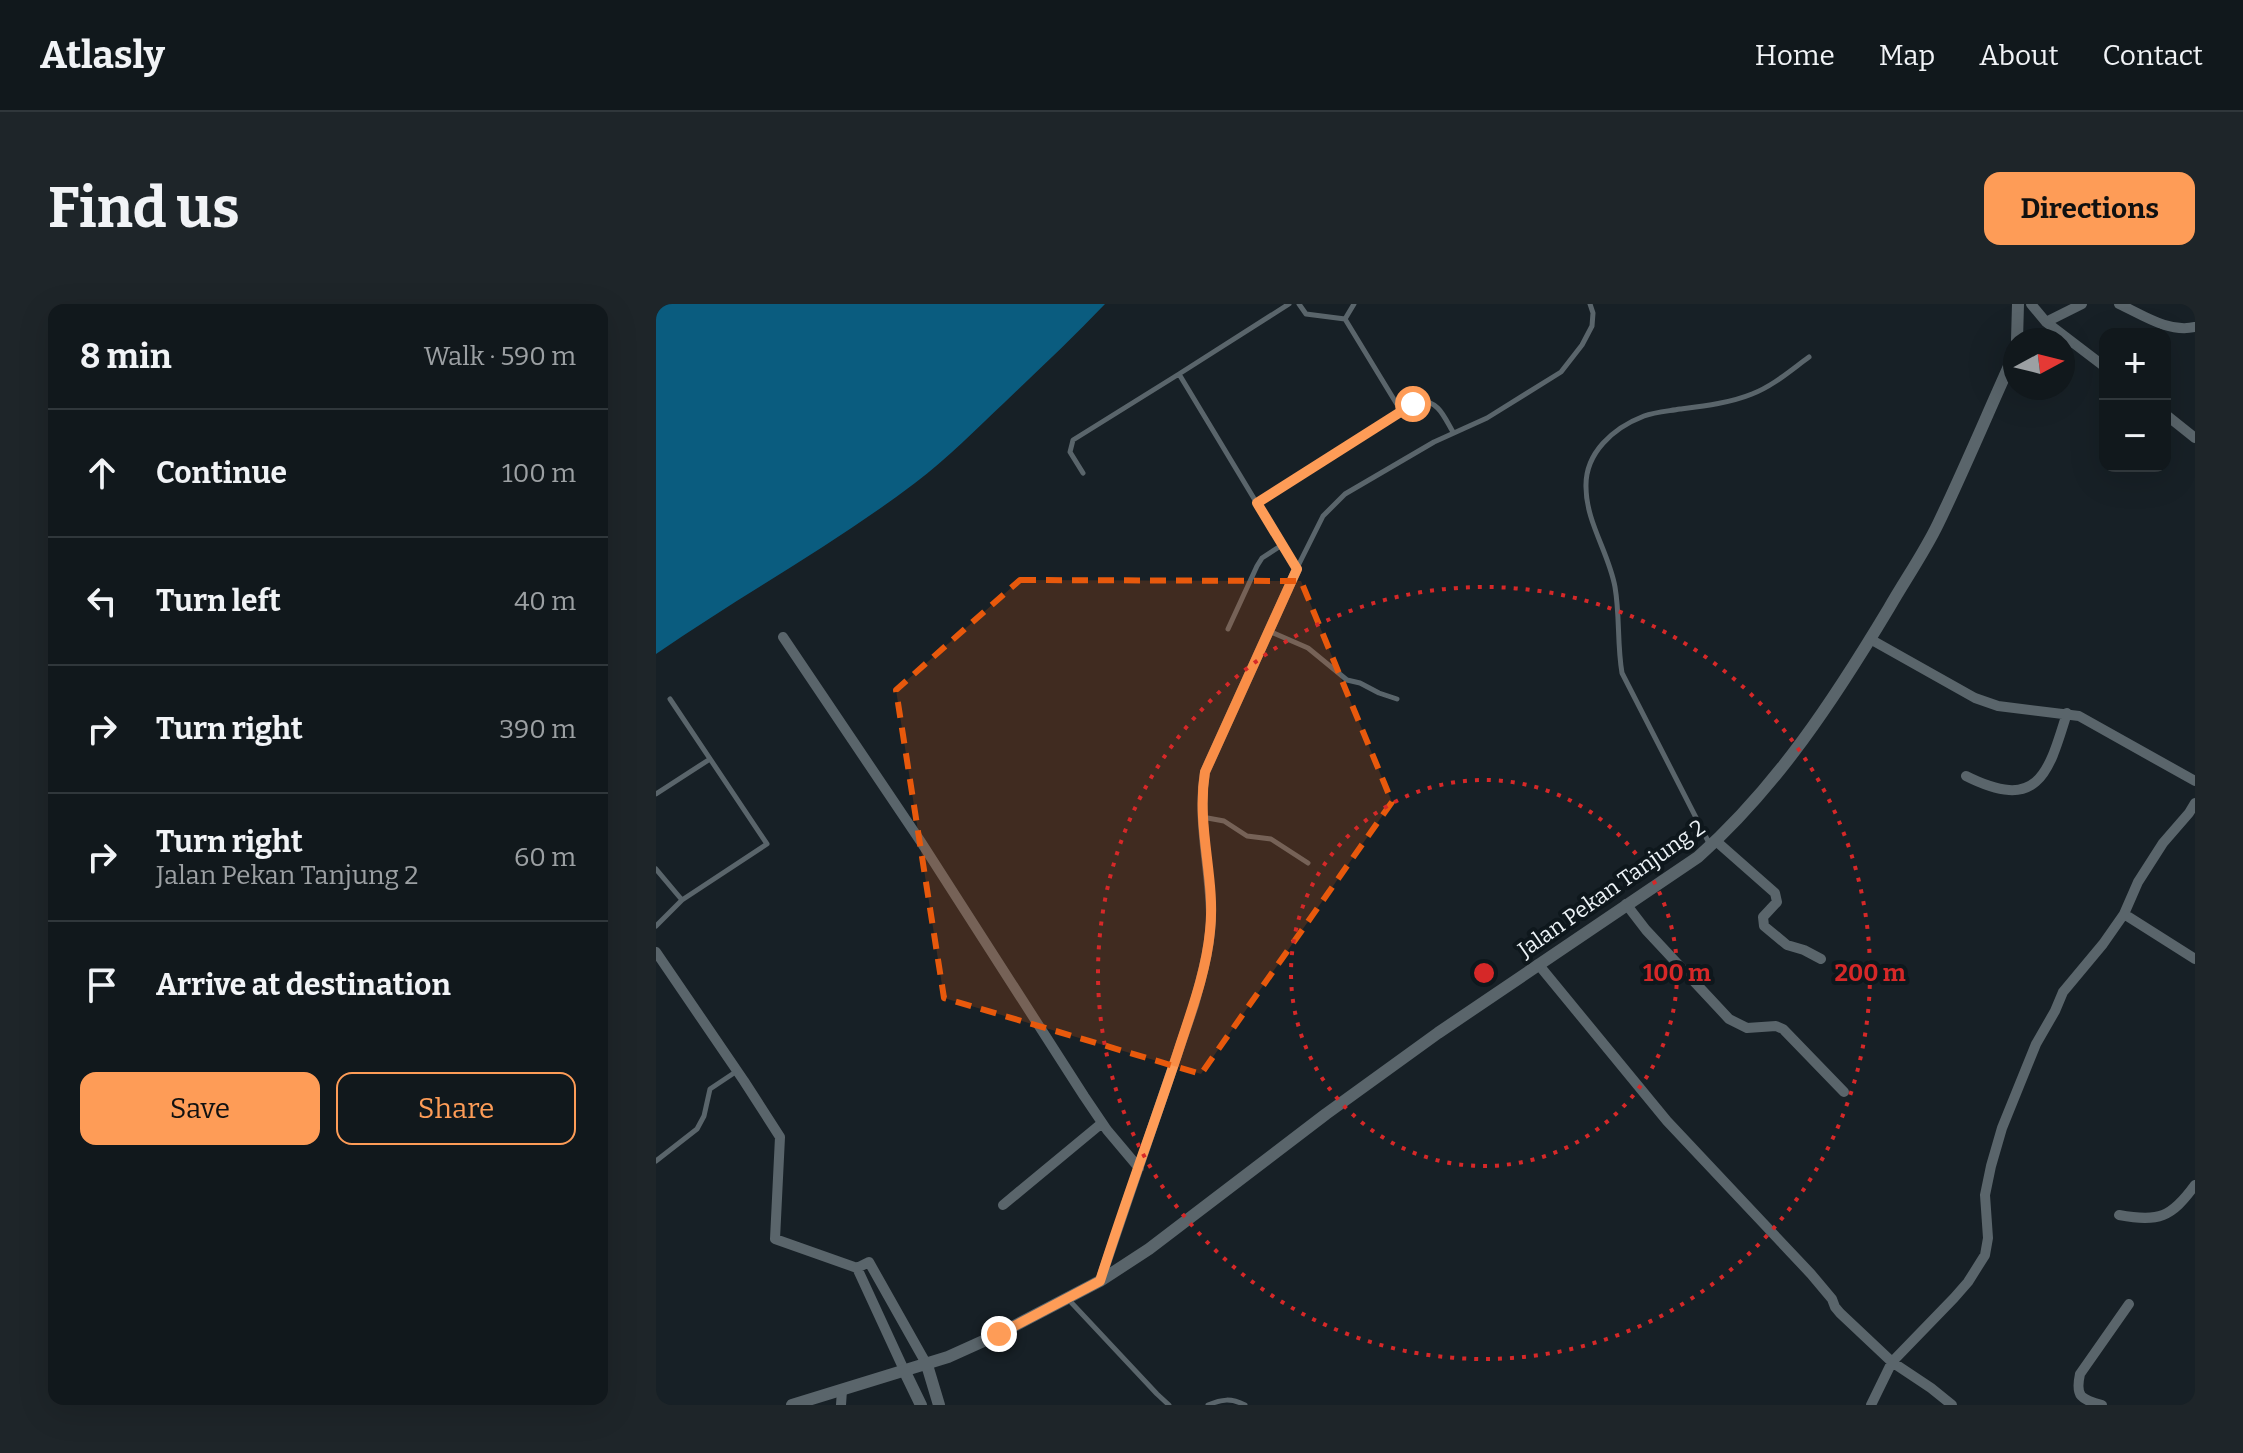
<!DOCTYPE html>
<html lang="en">
<head>
<meta charset="utf-8">
<style>
	body { margin:0; font-family:Bitter,serif; background:#1e2529; color:#f1f3f6 }
	.controls { position:absolute; right:24px; top:24px; display:grid; overflow:hidden; border-radius:16px; box-shadow:0 8px 32px #0002 }
	.controls button { width:72px; height:72px; display:grid; place-items:center; padding:0; border:0; border-bottom:2px solid #30373b; background:#11181c; color:#f1f3f6; font:40px sans-serif }
	.compass { position:absolute; left:1347px; top:24px; width:72px; height:72px; border-radius:50%; background:#11181c; box-shadow:0 8px 32px #0002; rotate:83deg }
	.stop { position:absolute; width:24px; height:24px; margin:-18px; border:6px solid #fe9c57; border-radius:50%; background:#fff }
	.stop.end { background:#fe9c57; border-color:#fff; box-shadow:0 2px 8px #0008 }
	.list { margin:0; padding:0; list-style:none }
	h2 { display:flex; justify-content:space-between; align-items:center; height:104px; margin:0; padding:0 32px; font-size:34px }
	h2 small { font-size:26px; font-weight:400; color:#9ca0a3 }
	.list li { display:grid; grid-template-columns:52px 1fr auto; gap:24px; align-items:center; box-sizing:border-box; height:128px; padding:0 32px; border-top:2px solid #30373b }
	.list b { display:block; font-size:30px; white-space:nowrap }
	.list p { margin:0; font-size:26px; white-space:nowrap; color:#9ca0a3 }
	.list em { font-size:26px; font-style:normal; color:#9ca0a3 }
	.actions { display:flex; gap:16px; padding:24px 32px }
	.actions a { flex:1; padding:18px 0; border:2px solid #fe9c57; border-radius:16px; text-align:center; font-size:28px; color:#fe9c57 }
	.actions .main { background:#fe9c57; color:#111 }
	.icon { flex:none; width:44px; height:44px; fill:none; stroke:currentColor; stroke-width:2; stroke-linecap:round; stroke-linejoin:round }
	.map { position:relative; flex:none; width:1539px; height:1101px; overflow:hidden; border-radius:16px }
	header { display:flex; align-items:center; gap:48px; box-sizing:border-box; height:112px; padding:0 40px; background:#11181c; border-bottom:2px solid #30373b }
	header strong { font-size:38px }
	nav { display:flex; gap:44px; margin-inline-start:auto; font-size:28px }
	.intro { display:flex; align-items:center; justify-content:space-between; box-sizing:border-box; height:192px; padding:0 48px }
	h1 { margin:0; font-size:56px }
	.button { padding:20px 36px; border-radius:16px; background:#fe9c57; color:#111; font-size:28px; font-weight:700 }
	main { display:flex; gap:48px; padding:0 48px }
	aside { flex:1; background:#11181c; border-radius:16px; box-shadow:0 8px 32px #0002 }
	.map>svg:first-child { display:block }
	.water { fill:#0a5c7f }
	.lines { fill:none; stroke-linecap:round; stroke-linejoin:round }
	.service { stroke:#5a656b; stroke-width:5 }
	.minor { stroke:#5a656b; stroke-width:10 }
	.tertiary { stroke:#5a656b; stroke-width:12 }
	.route { stroke:#fe9c57; stroke-width:10 }
	.marked { fill:#e8590c; fill-opacity:0.2; stroke:#e8590c; stroke-width:6; stroke-dasharray:16 10; stroke-linejoin:round }
	.ring { fill:none; stroke:#d62828; stroke-width:4; stroke-dasharray:4 8 }
	.labels { text-anchor:middle; stroke-width:8; stroke-linejoin:round; paint-order:stroke }
	.street-label { font-size:22px; fill:#edf3f7; stroke:#0e171c }
	.centre { fill:#d62828; stroke:#0e171c; stroke-width:4 }
	.ring-label { font-size:24px; text-anchor:middle; font-weight:bold; fill:#d62828; stroke:#0e171c; stroke-width:8; stroke-linejoin:round; paint-order:stroke }
</style>
</head>
<body>
<header>
<strong>Atlasly</strong>
<nav><a>Home</a><a>Map</a><a>About</a><a>Contact</a></nav>
</header>
<div class="intro"><h1>Find us</h1><a class="button">Directions</a></div>
<main>
<aside>
<h2>8 min<small>Walk · 590 m</small></h2>
<ul class="list">
<li><svg class="icon" aria-label="ahead" viewBox="0 0 24 24"><path d="M12 20V5M6 11l6-6 6 6"/></svg><div><b>Continue</b></div><em>100 m</em></li>
<li><svg class="icon" aria-label="left" viewBox="0 0 24 24"><path d="M17 20v-9H6M10 6l-5 5 5 5"/></svg><div><b>Turn left</b></div><em>40 m</em></li>
<li><svg class="icon" aria-label="right" viewBox="0 0 24 24"><path d="M7 20v-9h11M14 6l5 5-5 5"/></svg><div><b>Turn right</b></div><em>390 m</em></li>
<li><svg class="icon" aria-label="right" viewBox="0 0 24 24"><path d="M7 20v-9h11M14 6l5 5-5 5"/></svg><div><b>Turn right</b><p>Jalan Pekan Tanjung 2</p></div><em>60 m</em></li>
<li><svg class="icon" aria-label="arrive" viewBox="0 0 24 24"><path d="M6 21V4h12l-3 4 3 4H6"/></svg><div><b>Arrive at destination</b></div></li>
</ul>
<div class="actions"><a class="main">Save</a><a>Share</a></div>
</aside>
<div class="map">
<svg width="1539" height="1101" viewBox="0 0 1539 1101">
	<rect width="100%" height="100%" fill="#172026"/>
	<path class="water" d="M0 0H449C417 34 383 65 349 98 320 125 291 155 259 179 176 242 85 291 0 350Z"/>
	<g class="lines">
		<path class="service" d="M643 0 650 10 689 15
			M689 15 745 107
			M689 15 698 0
			M523 70 633 0
			M427 169 414 148 417 136 523 70 626 241
			M601 199 764 97C783 97 788 113 797 128
			M641 264 667 212 689 190 778 138 831 114 905 68 926 41 936 22 937 9 934 0
			M572 325 601 262 606 254 626 241 640 264
			M613 327 652 344 691 376 704 379 723 389 741 395
			M0 490 54 455
			M546 513 568 517 591 532 615 535 652 559
			M1053 539 966 369C961 340 964 312 959 283 953 249 930 218 930 183 929 149 957 124 988 112 999 108 1013 107 1024 105 1048 102 1074 99 1096 90 1117 82 1135 66 1153 53
			M0 565 26 596
			M0 622 26 596 111 540 14 395
			M0 857 41 825 48 812 54 785 81 767
			M412 995 501 1090 513 1101
			M552 1101C566 1095 575 1094 589 1101"/>
		<path class="minor" d="M1375 0 1390 18 1449 63
			M1463 0C1487 11 1512 29 1539 23
			M1390 18 1426 0
			M1509 110 1539 134
			M127 333 265 538 428 792 451 826 483 864
			M1214 335 1319 394 1342 402 1423 412 1539 477
			M1310 472C1382 508 1392 471 1411 409
			M1060 537 1119 589 1121 598 1107 613 1108 622 1131 641 1148 646 1165 655
			M970 600 990 626 1073 715 1091 724 1120 722 1127 725 1188 788
			M1468 610 1539 655
			M0 648 88 777 124 833 119 935 201 964 213 958 271 1061
			M882 660 1011 817 1155 970 1176 995 1179 1003 1184 1009 1236 1058 1275 1084 1296 1101
			M347 901 446 819
			M1463 911C1503 918 1515 914 1539 881
			M201 964 249 1068
			M444 977 538 701C546 671 555 641 555 610 554 562 541 516 549 468L641 265
			M185 1101 186 1086
			M1215 1101 1236 1058 1298 994 1312 978 1329 951 1332 934 1329 891 1335 862 1346 824 1380 740 1399 707 1407 688 1447 640 1468 610 1482 578 1507 539 1533 509 1539 499
			M1446 1101C1425 1095 1419 1093 1424 1070L1473 1000"/>
		<path class="tertiary" d="M1361 36 1362 0
			M271 1061 283 1101
			M249 1068 265 1101
			M136 1101 292 1053 343 1030 444 977 493 945 670 810 782 729 1042 553C1121 483 1179 394 1233 304 1249 276 1268 249 1282 220 1309 164 1333 106 1359 49"/>
	</g>
	<g class="lines">
		<path class="route" d="M343 1030 444 977C468 901 496 826 521 751 534 710 550 670 554 627 560 575 540 524 549 468L641 265 601 199 757 100"/>
	</g>
	<path class="marked" d="M364 276 645 277 736 498 545 770 288 694 240 386Z"/>
	<g class="ring">
		<circle cx="828" cy="669" r="193"/>
		<circle cx="828" cy="669" r="386"/>
	</g>
	<g class="labels">
		<g class="street-label">
			<text transform="translate(955 584) rotate(-35)" y="8">Jalan Pekan Tanjung 2</text>
		</g>
	</g>
	<circle cx="828" cy="669" r="12" class="centre"/>
	<g class="ring-label">
		<text x="1021" y="677">100 m</text>
		<text x="1214" y="677">200 m</text>
	</g>
</svg>
<div class="controls">
<button>+</button>
<button>−</button>
</div>
<svg class="compass" viewBox="-18 -18 36 36"><path d="M0-13l5 13h-10z" fill="#e53935"/><path d="M0 13l5-13h-10z" fill="#9ca0a3"/></svg>
<div class="stop" style="left:757px;top:100px"></div>
<div class="stop end" style="left:343px;top:1030px"></div>
</div>
</main>
</body>
</html>
